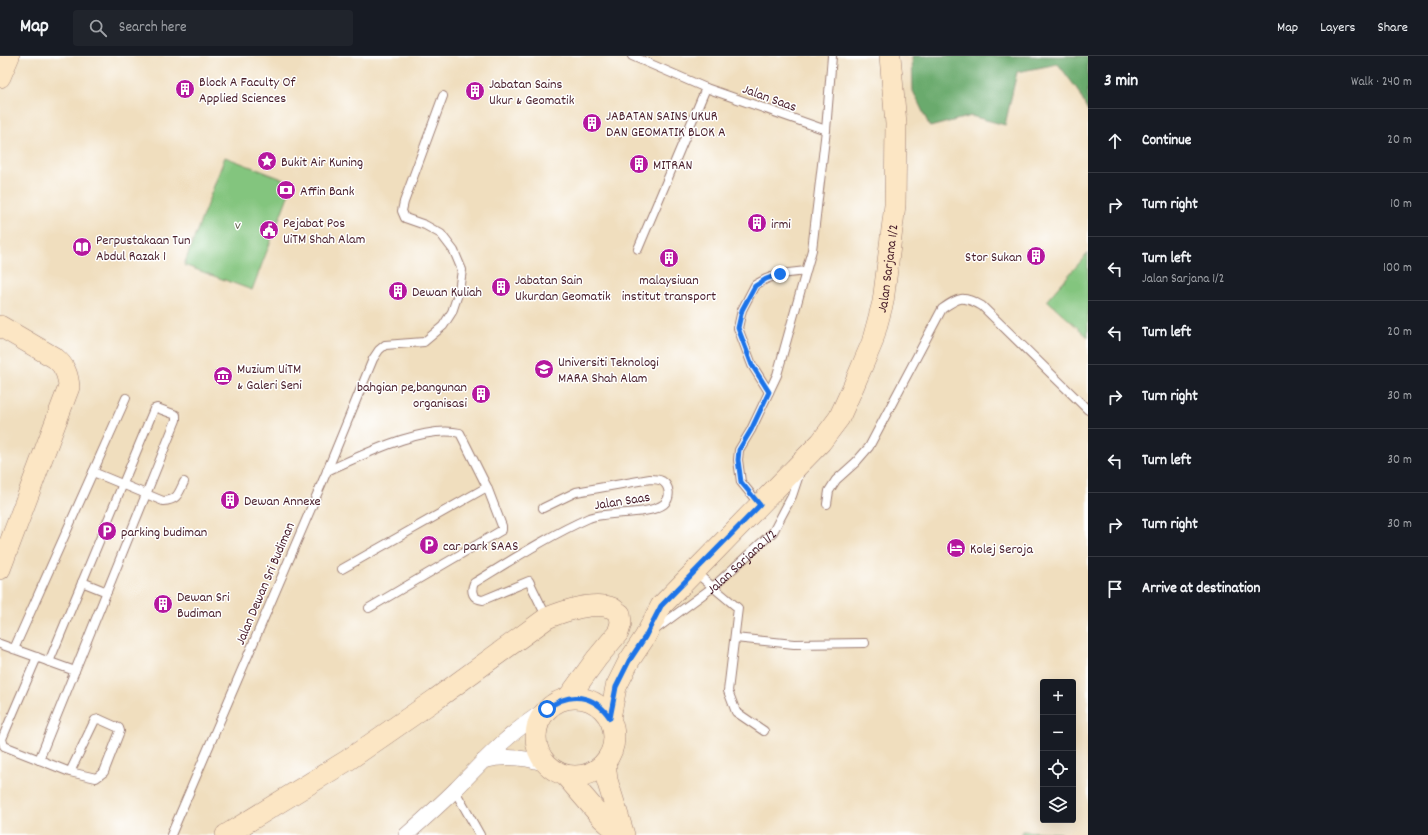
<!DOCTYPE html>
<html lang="en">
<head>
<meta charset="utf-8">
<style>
	body { margin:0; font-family:Dekko,sans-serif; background:#20242c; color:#f1f3f6 }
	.controls { position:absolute; right:12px; bottom:12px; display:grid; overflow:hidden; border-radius:4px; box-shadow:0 4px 16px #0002 }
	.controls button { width:36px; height:36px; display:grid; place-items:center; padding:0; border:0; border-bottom:1px solid #363941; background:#171b24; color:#f1f3f6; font:20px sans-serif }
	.stop { position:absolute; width:12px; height:12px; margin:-9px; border:3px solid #1a73e8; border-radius:50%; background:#fff }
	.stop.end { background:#1a73e8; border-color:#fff; box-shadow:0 1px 4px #0008 }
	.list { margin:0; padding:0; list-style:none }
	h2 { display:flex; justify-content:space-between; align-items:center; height:52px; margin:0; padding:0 16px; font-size:17px }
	h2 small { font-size:13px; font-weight:400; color:#9ea1a6 }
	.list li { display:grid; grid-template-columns:26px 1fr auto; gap:12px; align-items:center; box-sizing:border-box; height:64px; padding:0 16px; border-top:1px solid #363941 }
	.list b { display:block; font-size:15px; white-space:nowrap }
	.list p { margin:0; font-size:13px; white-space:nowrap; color:#9ea1a6 }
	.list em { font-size:13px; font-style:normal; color:#9ea1a6 }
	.icon { flex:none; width:22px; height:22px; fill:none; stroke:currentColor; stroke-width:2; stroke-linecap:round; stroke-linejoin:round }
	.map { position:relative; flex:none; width:1088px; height:779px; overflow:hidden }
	header { display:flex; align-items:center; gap:24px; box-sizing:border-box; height:56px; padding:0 20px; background:#171b24; border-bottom:1px solid #363941 }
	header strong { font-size:19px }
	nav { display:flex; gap:22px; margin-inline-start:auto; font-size:14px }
	.search { width:280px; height:36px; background:#20242c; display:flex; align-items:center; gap:10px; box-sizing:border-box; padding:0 14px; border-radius:4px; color:#9ea1a6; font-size:15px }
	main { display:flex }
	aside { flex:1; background:#171b24 }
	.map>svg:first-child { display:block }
	.green { fill:#83c57e; stroke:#667254 }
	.forest { fill:#6aaa6d; stroke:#5a644c }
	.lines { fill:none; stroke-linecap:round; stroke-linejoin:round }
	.lane-casing { stroke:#9d7e74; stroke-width:10 }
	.street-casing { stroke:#9d7e74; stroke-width:16 }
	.secondary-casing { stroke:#9d7e74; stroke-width:22 }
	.lane { stroke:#fff; stroke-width:8 }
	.street { stroke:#fff; stroke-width:15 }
	.secondary { stroke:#fce6c4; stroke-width:21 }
	.route { stroke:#1a73e8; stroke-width:5 }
	.labels { text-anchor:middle; stroke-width:3; stroke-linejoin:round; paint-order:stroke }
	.poi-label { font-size:14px; fill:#4a1f2b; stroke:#fff; text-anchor:start }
	.street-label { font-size:14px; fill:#4a1f2b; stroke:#fff }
	.park-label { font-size:14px; fill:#5e5948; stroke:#fff }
</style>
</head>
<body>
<header>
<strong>Map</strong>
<div class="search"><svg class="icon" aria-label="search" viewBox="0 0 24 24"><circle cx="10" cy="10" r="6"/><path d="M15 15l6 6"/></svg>Search here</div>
<nav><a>Map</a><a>Layers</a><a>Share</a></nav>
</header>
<main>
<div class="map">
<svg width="1088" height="779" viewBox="0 0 1088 779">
	<rect width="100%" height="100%" fill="#fff"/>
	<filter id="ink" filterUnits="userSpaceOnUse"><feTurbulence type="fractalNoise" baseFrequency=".025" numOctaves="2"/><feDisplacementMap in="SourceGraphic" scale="8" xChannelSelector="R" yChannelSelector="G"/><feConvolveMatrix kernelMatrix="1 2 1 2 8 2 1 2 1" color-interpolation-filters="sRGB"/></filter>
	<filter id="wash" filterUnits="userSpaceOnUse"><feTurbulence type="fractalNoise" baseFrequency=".012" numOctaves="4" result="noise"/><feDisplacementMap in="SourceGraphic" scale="16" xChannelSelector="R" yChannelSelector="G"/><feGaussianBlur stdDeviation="0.9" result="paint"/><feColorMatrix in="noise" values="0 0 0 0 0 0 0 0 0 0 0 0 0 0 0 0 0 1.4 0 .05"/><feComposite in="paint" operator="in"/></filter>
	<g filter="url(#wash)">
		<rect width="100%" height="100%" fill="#f0debe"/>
		<path class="green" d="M225 101 293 127 252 234 184 209Z
			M1088 197V281L1047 244Z
			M1022 775 1061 777V779H1022Z"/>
		<path class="forest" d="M912 0H1088V55L1077 33 1058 8 1017 16 1005 69 971 60 930 71 913 35Z"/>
	</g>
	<g filter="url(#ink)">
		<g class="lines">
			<g class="lane-casing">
				<g id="lane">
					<path d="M632 0 706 32 826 74"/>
					<path d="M638 193 706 32"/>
					<path d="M769 336 752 309 738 272 742 254 755 229 766 223 780 218 806 215"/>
					<path d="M327 415C361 400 423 368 460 377L487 431 342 513"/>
					<path d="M93 416 163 445C178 444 178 438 184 426"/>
					<path d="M759 448 741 426 738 404 739 394 751 374 777 319 812 194 826 74 832 0"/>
					<path d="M827 448 829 435 836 424 856 406 869 391 942 253C959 241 963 239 982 250L1088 354"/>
					<path d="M543 452 576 436 650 423C654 423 658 423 662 425 670 430 671 442 664 448 648 460 607 455 589 462 550 479 510 505 474 527 470 536 473 543 483 544L529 525 547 562"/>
					<path d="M695 516 738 552 728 635 736 656 764 675"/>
					<path d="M82 526 107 536"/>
					<path d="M369 552 502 474V470L487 431"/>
					<path id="s1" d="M656 573 713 531 773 476 792 440 800 416"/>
					<path d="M735 582 794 588 865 587"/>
					<path d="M0 588 75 615"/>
					<path d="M14 593 126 342"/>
					<path d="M37 601 2 683 4 690 70 716 95 664 99 663 119 672 120 675 104 716 96 722 70 716"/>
					<path d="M39 704 176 364V359L157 352 154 353 49 606"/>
					<path d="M455 735 480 779"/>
					<path d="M171 779 327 415 373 303 379 294 385 289 424 286 443 270 452 256 459 235 462 214 454 195 441 178 425 169 405 162 402 155 404 146 443 40"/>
				</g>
			</g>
			<g class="street-casing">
				<path id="street" d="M483 705C505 699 525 701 546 708
					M406 779C423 764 440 749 456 733 484 704 512 674 547 653"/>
			</g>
			<g class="secondary-casing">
				<g id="secondary">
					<path d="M0 21 9 0"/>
					<path d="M0 270 55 302C65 310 68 319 69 331L0 513"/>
					<circle cx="575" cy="681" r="39"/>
					<path id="s2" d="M610 662 616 631 629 605 645 581 661 550 821 386 839 362 854 329 872 287 883 246 895 149 896 68 890 0"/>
					<path d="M605 707 607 724 624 779"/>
					<path d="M565 719 602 762 621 779"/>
					<path d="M226 779 348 704 436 643 547 562C564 555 594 545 612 552 615 554 617 556 620 558L621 567 618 577 597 602 568 642"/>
				</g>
			</g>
			<use href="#lane" class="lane"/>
			<use href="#street" class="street"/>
			<use href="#secondary" class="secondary"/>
		</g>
	</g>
	<g class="lines" filter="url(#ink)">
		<path class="route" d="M547 653C569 635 594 638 610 662L616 631 629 605 645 581 661 550 760 449 741 426 738 404 739 394 751 374 769 336 752 309 738 272 742 254 755 230 766 223 780 218"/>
	</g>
	<defs>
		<g id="building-disc" transform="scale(1)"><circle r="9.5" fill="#b5179e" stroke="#fff"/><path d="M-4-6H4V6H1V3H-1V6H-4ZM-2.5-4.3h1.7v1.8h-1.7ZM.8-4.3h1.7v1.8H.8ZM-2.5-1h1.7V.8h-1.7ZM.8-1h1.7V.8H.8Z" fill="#fff"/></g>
		<g id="sight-disc" transform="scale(1)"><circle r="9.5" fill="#b5179e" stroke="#fff"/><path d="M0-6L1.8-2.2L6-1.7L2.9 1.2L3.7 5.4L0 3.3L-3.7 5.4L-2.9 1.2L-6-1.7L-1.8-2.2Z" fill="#fff"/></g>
		<g id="bank-disc" transform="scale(1)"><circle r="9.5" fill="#b5179e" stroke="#fff"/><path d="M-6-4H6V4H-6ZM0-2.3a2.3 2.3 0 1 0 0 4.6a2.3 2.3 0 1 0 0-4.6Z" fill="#fff"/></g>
		<g id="civic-disc" transform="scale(1)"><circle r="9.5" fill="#b5179e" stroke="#fff"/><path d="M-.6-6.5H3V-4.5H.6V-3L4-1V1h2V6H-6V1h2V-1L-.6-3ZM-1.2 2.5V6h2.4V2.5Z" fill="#fff"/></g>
		<g id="library-disc" transform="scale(1)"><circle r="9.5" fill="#b5179e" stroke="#fff"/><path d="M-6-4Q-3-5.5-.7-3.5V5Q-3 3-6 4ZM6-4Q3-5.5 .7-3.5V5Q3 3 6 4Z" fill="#fff"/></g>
		<g id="university-disc" transform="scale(1)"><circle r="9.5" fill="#b5179e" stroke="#fff"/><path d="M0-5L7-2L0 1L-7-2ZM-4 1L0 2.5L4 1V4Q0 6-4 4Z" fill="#fff"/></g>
		<g id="museum-disc" transform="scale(1)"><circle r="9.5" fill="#b5179e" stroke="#fff"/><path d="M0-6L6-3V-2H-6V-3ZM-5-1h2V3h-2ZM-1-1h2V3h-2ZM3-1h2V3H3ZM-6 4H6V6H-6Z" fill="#fff"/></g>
		<g id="parking-disc" transform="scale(1)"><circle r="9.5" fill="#b5179e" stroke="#fff"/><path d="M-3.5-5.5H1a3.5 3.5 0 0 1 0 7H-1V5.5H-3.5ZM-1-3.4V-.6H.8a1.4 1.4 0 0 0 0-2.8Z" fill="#fff"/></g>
		<g id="hotel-disc" transform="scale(1)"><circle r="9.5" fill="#b5179e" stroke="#fff"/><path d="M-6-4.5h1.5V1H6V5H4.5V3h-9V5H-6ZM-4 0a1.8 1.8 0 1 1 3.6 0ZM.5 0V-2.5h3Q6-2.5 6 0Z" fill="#fff"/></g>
	</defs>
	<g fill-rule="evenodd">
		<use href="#building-disc" x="185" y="33"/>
		<use href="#building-disc" x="475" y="35"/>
		<use href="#building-disc" x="592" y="67"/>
		<use href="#sight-disc" x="267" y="105"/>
		<use href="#building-disc" x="639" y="108"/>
		<use href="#bank-disc" x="286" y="134"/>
		<use href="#building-disc" x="757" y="167"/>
		<use href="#civic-disc" x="269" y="174"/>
		<use href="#library-disc" x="82" y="191"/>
		<use href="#building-disc" x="1036" y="200"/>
		<use href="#building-disc" x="669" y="202"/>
		<use href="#building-disc" x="501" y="231"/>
		<use href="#building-disc" x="398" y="235"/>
		<use href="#university-disc" x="544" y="313"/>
		<use href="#museum-disc" x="223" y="320"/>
		<use href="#building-disc" x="481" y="338"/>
		<use href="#building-disc" x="230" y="444"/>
		<use href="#parking-disc" x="107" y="475"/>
		<use href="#parking-disc" x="429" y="489"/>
		<use href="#hotel-disc" x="956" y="492"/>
		<use href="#building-disc" x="163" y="548"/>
	</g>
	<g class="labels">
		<g class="poi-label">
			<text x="199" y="30">Block A Faculty Of<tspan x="199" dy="16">Applied Sciences</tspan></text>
			<text x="489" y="32">Jabatan Sains<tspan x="489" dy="16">Ukur &amp; Geomatik</tspan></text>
			<text x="606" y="64">JABATAN SAINS UKUR<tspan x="606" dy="16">DAN GEOMATIK BLOK A</tspan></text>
			<text x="281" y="110">Bukit Air Kuning</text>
			<text x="653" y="113">MITRAN</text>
			<text x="300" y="139">Affin Bank</text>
			<text x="283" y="171">Pejabat Pos<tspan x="283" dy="16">UiTM Shah Alam</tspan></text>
			<text x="771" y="172">irmi</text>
			<text x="96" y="188">Perpustakaan Tun<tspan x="96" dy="16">Abdul Razak 1</tspan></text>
			<text x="1022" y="205" text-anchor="end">Stor Sukan</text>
			<text x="515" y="228">Jabatan Sain<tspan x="515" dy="16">Ukurdan Geomatik</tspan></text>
			<text x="669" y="228" text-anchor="middle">malaysiuan<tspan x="669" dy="16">institut transport</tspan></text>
			<text x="412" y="240">Dewan Kuliah</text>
			<text x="558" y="310">Universiti Teknologi<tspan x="558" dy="16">MARA Shah Alam</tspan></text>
			<text x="237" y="317">Muzium UiTM<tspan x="237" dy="16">&amp; Galeri Seni</tspan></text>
			<text x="467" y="335" text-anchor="end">bahgian pe,bangunan<tspan x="467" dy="16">organisasi</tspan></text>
			<text x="244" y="449">Dewan Annexe</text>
			<text x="121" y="480">parking budiman</text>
			<text x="443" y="494">car park SAAS</text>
			<text x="970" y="497">Kolej Seroja</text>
			<text x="177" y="545">Dewan Sri<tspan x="177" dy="16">Budiman</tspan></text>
		</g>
		<g class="street-label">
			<text transform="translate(770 41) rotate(20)" y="5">Jalan Saas</text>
			<text dy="5" stroke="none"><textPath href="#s2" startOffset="542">Jalan Sarjana 1/2</textPath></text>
			<text transform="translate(622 444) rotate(-9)" y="5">Jalan Saas</text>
			<text dy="5" stroke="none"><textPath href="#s1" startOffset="109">Jalan Sarjana 1/2</textPath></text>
			<text transform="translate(264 527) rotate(-67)" y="5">Jalan Dewan Sri Budiman</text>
		</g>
		<g class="park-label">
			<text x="238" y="173">v</text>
		</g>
	</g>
</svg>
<div class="controls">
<button>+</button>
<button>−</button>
<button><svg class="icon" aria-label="locate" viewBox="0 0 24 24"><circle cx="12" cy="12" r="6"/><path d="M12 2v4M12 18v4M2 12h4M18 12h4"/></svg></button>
<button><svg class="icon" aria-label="layers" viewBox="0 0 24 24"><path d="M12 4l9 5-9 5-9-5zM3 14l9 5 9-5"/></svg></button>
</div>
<div class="stop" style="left:547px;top:653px"></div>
<div class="stop end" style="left:780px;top:218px"></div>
</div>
<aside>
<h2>3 min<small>Walk · 240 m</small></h2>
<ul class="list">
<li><svg class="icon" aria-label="ahead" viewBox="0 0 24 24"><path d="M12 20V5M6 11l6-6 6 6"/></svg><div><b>Continue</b></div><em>20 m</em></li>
<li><svg class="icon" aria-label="right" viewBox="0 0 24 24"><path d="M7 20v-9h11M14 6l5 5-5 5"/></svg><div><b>Turn right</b></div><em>10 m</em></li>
<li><svg class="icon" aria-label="left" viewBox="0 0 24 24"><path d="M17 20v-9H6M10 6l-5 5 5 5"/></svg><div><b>Turn left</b><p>Jalan Sarjana 1/2</p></div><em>100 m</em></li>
<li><svg class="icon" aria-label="left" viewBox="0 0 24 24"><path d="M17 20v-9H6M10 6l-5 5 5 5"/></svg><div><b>Turn left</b></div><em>20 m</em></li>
<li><svg class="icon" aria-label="right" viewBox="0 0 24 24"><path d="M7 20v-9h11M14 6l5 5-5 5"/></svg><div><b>Turn right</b></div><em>30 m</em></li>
<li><svg class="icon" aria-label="left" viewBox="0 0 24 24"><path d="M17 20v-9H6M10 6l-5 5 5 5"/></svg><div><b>Turn left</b></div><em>30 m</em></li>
<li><svg class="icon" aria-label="right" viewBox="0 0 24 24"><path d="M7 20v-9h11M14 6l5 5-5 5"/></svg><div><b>Turn right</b></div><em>30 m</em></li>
<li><svg class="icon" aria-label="arrive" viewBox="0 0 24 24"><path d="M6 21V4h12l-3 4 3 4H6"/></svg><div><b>Arrive at destination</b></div></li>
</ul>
</aside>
</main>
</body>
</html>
